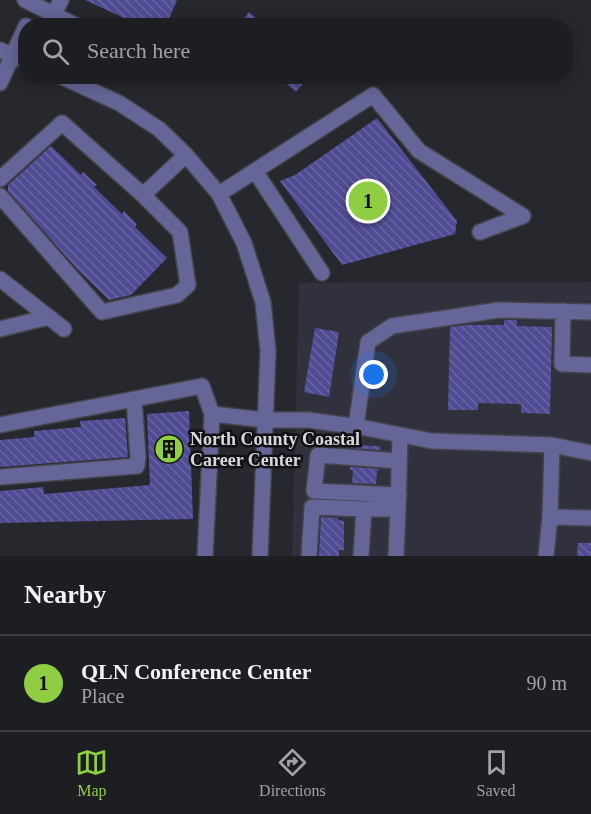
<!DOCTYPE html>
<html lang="en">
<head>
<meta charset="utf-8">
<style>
	body { margin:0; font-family:Georgia,serif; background:#2a2b2f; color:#f1f3f6 }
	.you { position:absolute; left:374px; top:375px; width:21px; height:21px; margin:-15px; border:4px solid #fff; border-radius:50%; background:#1a73e8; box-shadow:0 0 0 9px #1a73e833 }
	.badge { display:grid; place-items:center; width:39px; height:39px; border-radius:50%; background:#8fcd42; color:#111; font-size:20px; font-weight:700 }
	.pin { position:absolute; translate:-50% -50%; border:3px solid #fff; box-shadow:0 2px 6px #0006 }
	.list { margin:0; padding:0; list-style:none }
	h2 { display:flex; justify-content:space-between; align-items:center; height:78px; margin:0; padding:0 24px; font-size:26px }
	h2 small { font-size:20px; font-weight:400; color:#a0a2a5 }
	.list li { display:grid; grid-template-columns:39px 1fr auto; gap:18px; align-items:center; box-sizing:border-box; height:96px; padding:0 24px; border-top:2px solid #3b3c40 }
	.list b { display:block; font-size:22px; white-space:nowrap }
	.list p { margin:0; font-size:20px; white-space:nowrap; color:#a0a2a5 }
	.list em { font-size:20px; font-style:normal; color:#a0a2a5 }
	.icon { flex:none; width:33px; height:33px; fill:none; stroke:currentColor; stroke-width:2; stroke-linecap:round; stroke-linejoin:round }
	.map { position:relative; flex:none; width:591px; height:556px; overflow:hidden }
	.search { position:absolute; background:#1d1e22; box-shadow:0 3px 15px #0003; left:18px; right:18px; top:18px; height:66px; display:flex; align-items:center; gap:15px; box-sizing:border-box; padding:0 21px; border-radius:24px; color:#a0a2a5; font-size:22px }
	.sheet { height:174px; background:#1d1e22 }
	nav { display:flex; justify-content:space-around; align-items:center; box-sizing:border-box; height:84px; border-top:2px solid #3b3c40; background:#1d1e22; font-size:16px; color:#a0a2a5 }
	nav a { display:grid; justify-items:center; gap:3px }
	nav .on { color:#8fcd42 }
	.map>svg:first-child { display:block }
	.built { fill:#30313d }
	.building { fill:url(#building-back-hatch) }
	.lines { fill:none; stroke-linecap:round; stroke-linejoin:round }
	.minor-casing { stroke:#43444a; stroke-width:18 }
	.minor { stroke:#656597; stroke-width:15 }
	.labels { text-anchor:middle; stroke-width:5; stroke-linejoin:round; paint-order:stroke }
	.poi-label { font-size:18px; font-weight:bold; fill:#d7d8dc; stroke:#111114; text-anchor:start }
</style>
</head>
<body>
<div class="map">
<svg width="591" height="556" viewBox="0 0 591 556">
	<defs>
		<pattern id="building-back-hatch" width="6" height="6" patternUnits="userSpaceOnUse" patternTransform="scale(1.5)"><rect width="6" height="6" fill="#504c93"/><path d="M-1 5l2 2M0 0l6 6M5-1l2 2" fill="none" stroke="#6865a2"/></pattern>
	</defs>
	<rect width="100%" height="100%" fill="#27282e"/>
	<path class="built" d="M591 282V556H292L299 283Z"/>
	<path class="building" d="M85 0H177L166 26H127L124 18Z
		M249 12 265 26H238Z
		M277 76H309L296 92Z
		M377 118 457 221 455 234 342 265 280 181 295 175Z
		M51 146 81 175 83 172 97 185 94 187 122 214 124 211 137 224 135 227 167 258 131 295 109 300 80 272 8 191V185Z
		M504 320H517V326L552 327 550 414 521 413V404L478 403V410H448L450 327 468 325H504Z
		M315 328 339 332 329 397 304 392Z
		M189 411 193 519 0 523V491L43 487 44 494 150 485 147 414Z
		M125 418 128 457 0 467V440L34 437V431L81 427 80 421Z
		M351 445 378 446H380V450L351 448Z
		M350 467 380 469 377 471 376 484 352 483 353 470H350Z
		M321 517 338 518V520L344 521V550H339V556H319Z
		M578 543H591V556H577Z"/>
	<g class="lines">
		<g class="minor-casing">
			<path id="minor" d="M25 0 77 26
				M54 14 61 0
				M0 50 26 61
				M60 76 119 103 159 129 186 155 219 194 244 243 263 302 268 351 260 556
				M0 83 26 26
				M255 171 322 273
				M0 179 62 123 143 195 180 232 188 285 177 295 102 312 0 196
				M219 194 373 95 419 151 523 216 480 232
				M143 195 186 155
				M0 279 64 329
				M563 311 562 364 591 365
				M0 329 49 317
				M212 414 265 420H308L360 427 432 441 552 445 591 453
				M0 425 202 386 212 414 205 556
				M356 426 368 342 392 326 499 310 591 312
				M0 477 137 466 138 457 134 399
				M399 495 314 491 318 455 399 461
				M550 517 552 445
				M309 556 312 507 364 509
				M361 556 364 509H398L400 435
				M396 556 398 509
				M546 556 550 517 591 518"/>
		</g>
		<use href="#minor" class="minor"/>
	</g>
	<defs>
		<g id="building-disc" transform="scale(1.5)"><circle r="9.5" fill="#8fcd42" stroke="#111114"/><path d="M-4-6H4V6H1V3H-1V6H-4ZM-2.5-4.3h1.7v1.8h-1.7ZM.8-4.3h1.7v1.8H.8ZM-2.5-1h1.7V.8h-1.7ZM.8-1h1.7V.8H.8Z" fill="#111"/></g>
	</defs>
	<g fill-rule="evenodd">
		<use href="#building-disc" x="169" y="449"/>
	</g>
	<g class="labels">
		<g class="poi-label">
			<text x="190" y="445">North County Coastal<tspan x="190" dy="21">Career Center</tspan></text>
		</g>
	</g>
</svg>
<div class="you"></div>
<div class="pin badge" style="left:368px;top:201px">1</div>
<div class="search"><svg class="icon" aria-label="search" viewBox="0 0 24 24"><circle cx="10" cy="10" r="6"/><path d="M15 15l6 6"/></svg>Search here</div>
</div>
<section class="sheet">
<h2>Nearby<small></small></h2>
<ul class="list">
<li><span class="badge">1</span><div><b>QLN Conference Center</b><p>Place</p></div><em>90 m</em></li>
</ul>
</section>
<nav>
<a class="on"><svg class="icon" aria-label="map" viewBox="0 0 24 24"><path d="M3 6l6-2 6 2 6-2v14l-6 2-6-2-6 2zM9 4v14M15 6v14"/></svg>Map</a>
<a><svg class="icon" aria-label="directions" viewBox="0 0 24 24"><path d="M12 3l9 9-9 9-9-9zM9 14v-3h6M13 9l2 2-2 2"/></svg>Directions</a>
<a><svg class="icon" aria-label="saved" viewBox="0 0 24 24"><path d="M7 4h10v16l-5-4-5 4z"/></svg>Saved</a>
</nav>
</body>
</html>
